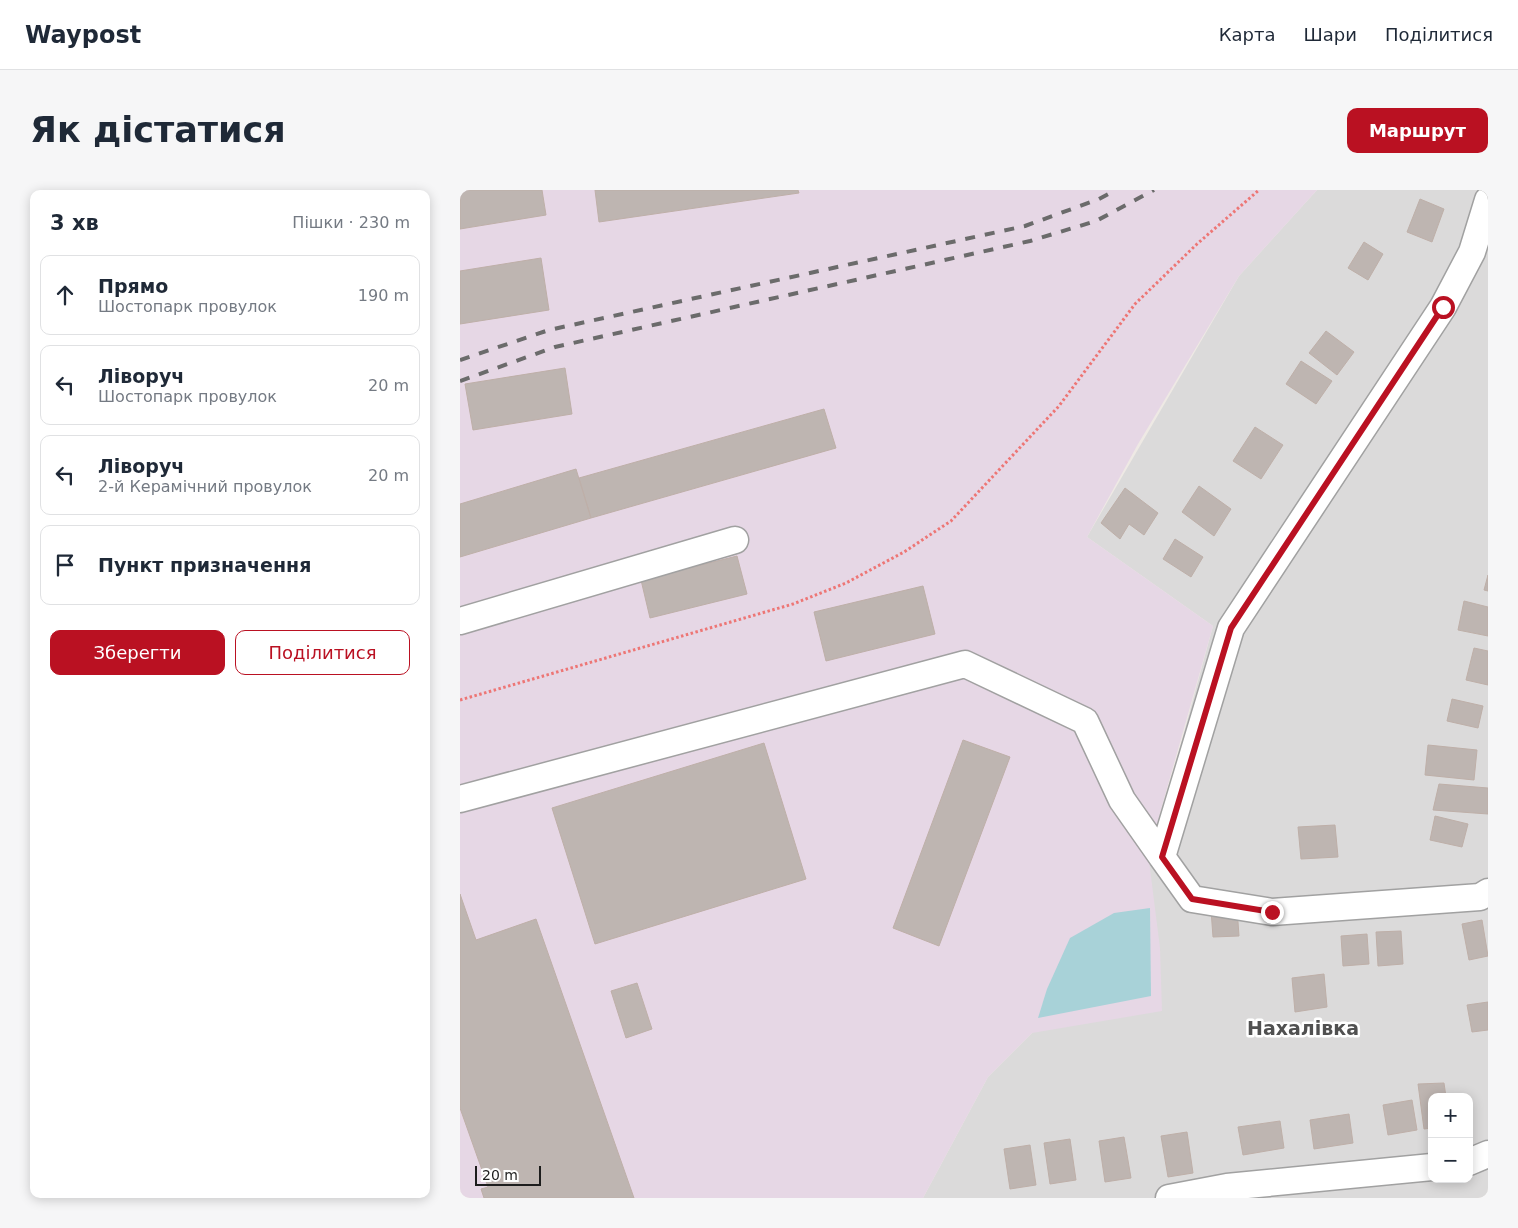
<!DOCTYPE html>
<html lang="uk">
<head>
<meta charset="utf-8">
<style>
	body { margin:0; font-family:"DejaVu Sans",sans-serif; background:#f6f6f7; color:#1f2937 }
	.controls { position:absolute; right:15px; bottom:15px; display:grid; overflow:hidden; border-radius:10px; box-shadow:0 2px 12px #0003 }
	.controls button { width:45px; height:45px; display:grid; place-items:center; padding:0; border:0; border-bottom:1px solid #e0e1e3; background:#fff; color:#1f2937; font:25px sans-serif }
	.scale { position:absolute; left:15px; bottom:12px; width:66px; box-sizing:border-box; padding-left:5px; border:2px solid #1d1d1d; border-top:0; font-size:14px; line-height:18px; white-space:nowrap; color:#1d1d1d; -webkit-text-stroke:4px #fff; paint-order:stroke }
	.stop { position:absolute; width:15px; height:15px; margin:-11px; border:4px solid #ba1122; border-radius:50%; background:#fff }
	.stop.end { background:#ba1122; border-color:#fff; box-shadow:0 1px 5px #0008 }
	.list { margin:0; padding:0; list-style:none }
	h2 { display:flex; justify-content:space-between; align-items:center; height:65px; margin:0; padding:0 20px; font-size:21px }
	h2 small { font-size:16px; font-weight:400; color:#747a83 }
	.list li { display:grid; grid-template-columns:32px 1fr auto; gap:15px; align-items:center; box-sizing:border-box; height:80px; margin:0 10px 10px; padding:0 10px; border:1px solid #e0e1e3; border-radius:10px }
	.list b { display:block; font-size:19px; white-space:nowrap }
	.list p { margin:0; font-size:16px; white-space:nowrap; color:#747a83 }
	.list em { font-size:16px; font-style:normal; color:#747a83 }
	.actions { display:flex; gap:10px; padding:15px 20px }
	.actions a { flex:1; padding:11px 0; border:1px solid #ba1122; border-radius:10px; text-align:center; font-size:18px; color:#ba1122 }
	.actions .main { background:#ba1122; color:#fff }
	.icon { flex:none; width:28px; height:28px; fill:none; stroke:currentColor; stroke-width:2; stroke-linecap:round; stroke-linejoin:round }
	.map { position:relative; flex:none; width:1028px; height:1008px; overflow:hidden; border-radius:10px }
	header { display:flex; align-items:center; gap:30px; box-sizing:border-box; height:70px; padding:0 25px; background:#fff; border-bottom:1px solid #e0e1e3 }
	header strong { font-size:24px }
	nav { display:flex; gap:28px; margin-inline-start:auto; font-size:18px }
	.intro { display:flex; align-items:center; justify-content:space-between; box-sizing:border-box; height:120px; padding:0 30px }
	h1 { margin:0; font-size:35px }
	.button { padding:12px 22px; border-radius:10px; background:#ba1122; color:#fff; font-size:18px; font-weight:700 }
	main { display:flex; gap:30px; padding:0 30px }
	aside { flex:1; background:#fff; border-radius:10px; box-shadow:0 2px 12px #0003 }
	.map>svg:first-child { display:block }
	.residential { fill:#dbdada; fill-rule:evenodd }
	.industrial { fill:#e6d7e5 }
	.water { fill:#a8d2d8 }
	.building { fill:#beb5b1; stroke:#beafa8 }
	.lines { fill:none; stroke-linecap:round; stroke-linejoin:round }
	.minor-casing { stroke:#a1a1a1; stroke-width:29 }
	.path { stroke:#ed7675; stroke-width:3; stroke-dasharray:2.5 2.5; stroke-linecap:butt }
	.minor { stroke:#fff; stroke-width:26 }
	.rail { stroke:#6b6b6b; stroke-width:4; stroke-dasharray:10 10; stroke-linecap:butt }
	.route { stroke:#ba1122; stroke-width:6 }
	.labels { text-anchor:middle; stroke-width:5; stroke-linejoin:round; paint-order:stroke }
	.quarter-label { font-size:19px; font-weight:bold; fill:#505050; stroke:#fff }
</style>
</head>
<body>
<header>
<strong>Waypost</strong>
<nav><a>Карта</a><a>Шари</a><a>Поділитися</a></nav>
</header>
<div class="intro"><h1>Як дістатися</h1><a class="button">Маршрут</a></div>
<main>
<aside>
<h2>3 хв<small>Пішки · 230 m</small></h2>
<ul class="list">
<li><svg class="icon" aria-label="ahead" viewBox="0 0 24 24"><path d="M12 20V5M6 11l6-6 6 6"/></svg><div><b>Прямо</b><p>Шостопарк провулок</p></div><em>190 m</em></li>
<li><svg class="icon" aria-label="left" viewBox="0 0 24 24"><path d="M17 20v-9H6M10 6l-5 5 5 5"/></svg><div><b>Ліворуч</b><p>Шостопарк провулок</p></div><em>20 m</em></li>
<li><svg class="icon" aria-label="left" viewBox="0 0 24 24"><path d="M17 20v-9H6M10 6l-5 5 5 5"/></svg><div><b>Ліворуч</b><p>2-й Керамічний провулок</p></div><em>20 m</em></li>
<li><svg class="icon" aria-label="arrive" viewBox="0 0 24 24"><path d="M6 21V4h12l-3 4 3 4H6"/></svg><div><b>Пункт призначення</b></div></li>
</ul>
<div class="actions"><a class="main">Зберегти</a><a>Поділитися</a></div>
</aside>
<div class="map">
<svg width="1028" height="1008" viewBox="0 0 1028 1008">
	<rect width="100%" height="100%" fill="#eee9e4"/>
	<path class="residential" d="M857 0H1028V1008H463L528 887 572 843 689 671 753 436 627 347 779 86ZM972 907H1009V989H972Z"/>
	<path class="industrial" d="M0 0H857L779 86 678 254 627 347 753 436 700 623 689 671 700 758 702 821 572 843 528 887 463 1008H0Z"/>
	<path class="water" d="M690 718 691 806 578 828 587 799 610 748 654 723Z"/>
	<path class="building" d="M0 0H82L86 25 0 39Z
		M135 0H338L339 3 139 32Z
		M960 9 984 19 972 52 947 42Z
		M904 52 923 64 908 90 888 78Z
		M81 68 89 120 0 134V81Z
		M866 141 894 162 877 185 849 163Z
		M841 171 872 191 856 214 826 194Z
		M105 178 112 224 13 240 5 194Z
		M364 219 376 258 131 328 119 288Z
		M795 237 823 255 801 289 773 271Z
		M116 279 131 328 0 367V314Z
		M739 296 771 319 754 346 722 322Z
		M665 298 698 323 684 345 669 334 660 349 641 333Z
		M715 349 743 367 731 387 703 369Z
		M277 366 287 404 190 428 181 390Z
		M1028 385V401L1024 400Z
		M463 396 475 444 366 471 354 422Z
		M1004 411 1028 417V446L998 440Z
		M1014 458 1028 461V495L1006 490Z
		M992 509 1023 516 1018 538 987 531Z
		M503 550 550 567 479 756 433 738Z
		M304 553 346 689 135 754 92 618Z
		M968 555 1017 560 1014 590 965 585Z
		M979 594 1028 598V624L973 620Z
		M975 626 1008 634 1002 657 970 650Z
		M875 635 878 667 841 669 838 637Z
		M0 704 16 750 76 729 174 1008H24L21 999 28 997 0 918Z
		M777 718 779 746 753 747 751 720Z
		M1022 730 1028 766 1009 770 1002 734Z
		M941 741 943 774 918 776 916 742Z
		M907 744 909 774 883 776 881 746Z
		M864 784 867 817 835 822 832 788Z
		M177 793 192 839 166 848 151 801Z
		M1028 812V840L1012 842 1007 815Z
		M984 893 986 907H972V938L964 939 958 894Z
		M952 910 957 940 928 945 923 915Z
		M889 924 893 953 854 959 850 930Z
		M820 931 824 958 783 965 778 937Z
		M727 942 733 983 708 987 701 946Z
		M664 947 671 988 645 992 639 951Z
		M610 949 616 990 590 994 584 953Z
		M570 955 576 995 550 999 544 959Z"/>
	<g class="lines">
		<g class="minor-casing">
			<path id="minor" d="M1028 10 1012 62 983 117 771 438 702 667 732 709 812 722 1020 707 1028 702
				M0 431 275 350
				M0 609 505 474 625 531 662 610 702 667
				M1009 972 1028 964
				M709 1008 767 997 972 977"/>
		</g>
		<path class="path" d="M0 510 333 414 386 393 444 362 491 331 599 216 675 114 737 54 799 0"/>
		<use href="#minor" class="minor"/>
		<path class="rail" d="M0 170 89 140 565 36 639 9 656 0
			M0 191 95 157 570 51 636 31 694 0"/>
	</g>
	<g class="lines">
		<path class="route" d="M812 722 732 709 702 667 771 438 983 117"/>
	</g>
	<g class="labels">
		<g class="quarter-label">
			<text x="843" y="845">Нахалівка</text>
		</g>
	</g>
</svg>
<div class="controls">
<button>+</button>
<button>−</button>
</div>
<div class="scale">20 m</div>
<div class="stop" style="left:983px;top:117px"></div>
<div class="stop end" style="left:812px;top:722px"></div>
</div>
</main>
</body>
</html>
